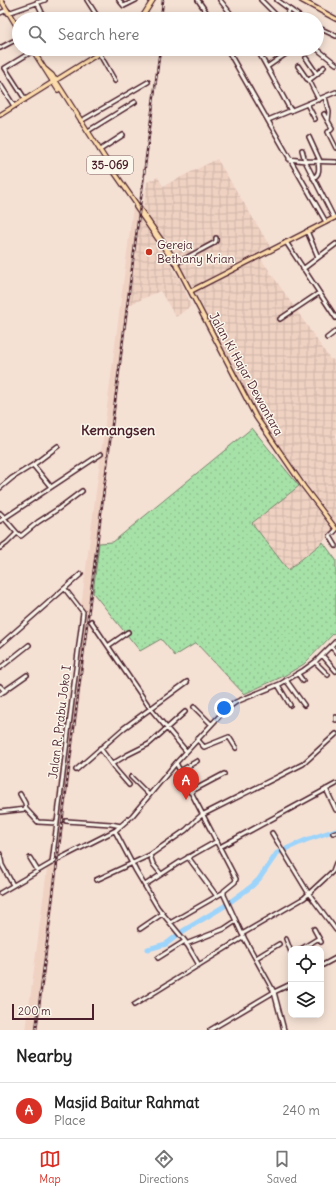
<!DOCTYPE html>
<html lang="en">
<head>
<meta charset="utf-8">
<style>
	body { margin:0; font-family:Delius,sans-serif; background:#f2f2f2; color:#222 }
	.controls { position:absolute; right:12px; bottom:12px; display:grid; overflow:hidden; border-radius:8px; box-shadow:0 2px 10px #0003 }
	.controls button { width:36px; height:36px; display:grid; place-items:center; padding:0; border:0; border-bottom:1px solid #e0e0e0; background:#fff; color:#222; font:20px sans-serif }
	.scale { position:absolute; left:12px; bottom:10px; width:82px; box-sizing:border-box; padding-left:4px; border:2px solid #4a1f2b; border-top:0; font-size:11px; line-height:14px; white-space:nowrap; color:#4a1f2b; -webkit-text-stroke:3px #fbf7ec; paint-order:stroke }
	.you { position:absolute; left:224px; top:708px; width:14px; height:14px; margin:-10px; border:3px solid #fff; border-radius:50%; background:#1a73e8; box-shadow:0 0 0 6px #1a73e833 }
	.badge { display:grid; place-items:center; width:26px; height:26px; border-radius:50%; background:#d93025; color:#fff; font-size:13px; font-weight:700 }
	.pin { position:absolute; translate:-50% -33px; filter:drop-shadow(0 1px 2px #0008) }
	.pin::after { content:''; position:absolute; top:21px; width:14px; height:12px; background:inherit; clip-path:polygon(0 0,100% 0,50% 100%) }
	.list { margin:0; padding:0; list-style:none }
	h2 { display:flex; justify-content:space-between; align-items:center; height:52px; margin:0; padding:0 16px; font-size:17px }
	h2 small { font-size:13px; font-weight:400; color:#767676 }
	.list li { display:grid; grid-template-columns:26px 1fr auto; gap:12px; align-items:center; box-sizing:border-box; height:56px; padding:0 16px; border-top:1px solid #e0e0e0 }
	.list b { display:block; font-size:15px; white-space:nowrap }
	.list p { margin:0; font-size:13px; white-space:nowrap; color:#767676 }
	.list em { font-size:13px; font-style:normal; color:#767676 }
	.icon { flex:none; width:22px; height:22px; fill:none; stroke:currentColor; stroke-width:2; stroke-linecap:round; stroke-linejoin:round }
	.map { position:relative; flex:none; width:336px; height:1030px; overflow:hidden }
	.search { position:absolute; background:#fff; box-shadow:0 2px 10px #0003; left:12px; right:12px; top:12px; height:44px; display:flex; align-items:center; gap:10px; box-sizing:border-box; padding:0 14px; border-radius:22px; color:#767676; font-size:15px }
	.sheet { height:108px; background:#fff }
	nav { display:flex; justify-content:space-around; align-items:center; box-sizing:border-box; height:56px; border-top:1px solid #e0e0e0; background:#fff; font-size:11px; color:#767676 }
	nav a { display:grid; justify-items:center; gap:2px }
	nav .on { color:#d93025 }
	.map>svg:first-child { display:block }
	.built { fill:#f0d2c3 }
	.industrial { fill:url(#industrial-grid) }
	.grass { fill:url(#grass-dots); stroke:#78806a }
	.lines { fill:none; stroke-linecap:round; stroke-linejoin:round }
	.river { stroke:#9cd4fb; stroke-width:5 }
	.minor-casing { stroke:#4a1f2b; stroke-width:6 }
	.major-casing { stroke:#4a1f2b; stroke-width:6 }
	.minor { stroke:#fbf7ec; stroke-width:3 }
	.major { stroke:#fddcac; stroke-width:3.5 }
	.rail-casing { stroke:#4a1f2b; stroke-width:2.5 }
	.rail { stroke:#fbf7ec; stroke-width:1; stroke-dasharray:3; stroke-linecap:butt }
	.poi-dot { fill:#c8321e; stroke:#fbf7ec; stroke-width:1.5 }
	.labels { text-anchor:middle; stroke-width:3; stroke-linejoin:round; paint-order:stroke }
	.shield { fill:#fbf7ec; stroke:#7f6065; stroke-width:1 }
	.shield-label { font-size:11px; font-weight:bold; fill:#4a1f2b }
	.poi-label { font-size:12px; fill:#4a1f2b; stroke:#fbf7ec; text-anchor:start }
	.street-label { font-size:12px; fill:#4a1f2b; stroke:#fbf7ec }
	.quarter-label { font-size:14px; font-weight:bold; fill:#4a1f2b; stroke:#fbf7ec }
</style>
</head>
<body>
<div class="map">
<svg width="336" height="1030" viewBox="0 0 336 1030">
	<defs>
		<pattern id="industrial-grid" width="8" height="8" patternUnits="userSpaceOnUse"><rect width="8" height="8" fill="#f0d2c3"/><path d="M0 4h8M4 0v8" fill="none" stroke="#cfb4a8"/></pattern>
		<pattern id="grass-dots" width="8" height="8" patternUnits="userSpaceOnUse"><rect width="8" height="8" fill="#a6e2a8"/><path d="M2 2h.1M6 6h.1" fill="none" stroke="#90c191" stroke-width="1.8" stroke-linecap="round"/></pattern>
	</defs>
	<rect width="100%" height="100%" fill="#f5e1d4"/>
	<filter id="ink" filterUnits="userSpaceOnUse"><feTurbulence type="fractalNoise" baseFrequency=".025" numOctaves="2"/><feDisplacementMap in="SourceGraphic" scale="8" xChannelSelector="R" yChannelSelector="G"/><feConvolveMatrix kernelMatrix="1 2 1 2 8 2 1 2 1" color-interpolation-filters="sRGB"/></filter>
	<g filter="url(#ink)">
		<path class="built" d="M133 206 140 217 38 1030H26Z"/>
		<path class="industrial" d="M217 159 270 246 257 253 330 359 336 360V524L269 433 249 401 191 283 143 208 147 182 158 177 163 186Z
			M140 217 168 259 184 288 191 306 176 317 160 291 129 305Z
			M299 486 334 532 288 570 252 523Z"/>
		<path class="grass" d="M252 428 299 486 252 523 288 570 323 542 336 560V631L304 664 284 676 244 694 196 643 175 656 161 639 140 651 93 593 99 543 113 542Z"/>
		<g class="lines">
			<path class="river" d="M148 949 166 944 183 931 223 907 252 886 259 879 277 853 306 840 336 830"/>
			<g class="minor-casing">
				<path id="minor" d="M87 0 99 19
					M119 0 124 6 136 0
					M198 0 211 19
					M220 0 235 19
					M261 0 280 19
					M277 0 303 19
					M37 2 45 19
					M0 13 7 10
					M8 13 45 0
					M283 19 290 10
					M317 27 336 36
					M0 48 19 38
					M227 49 326 222
					M257 49 291 111
					M317 49 336 64
					M99 53 115 81
					M306 58 317 74 309 80
					M298 66 307 79 309 80 319 100
					M267 67 293 49
					M317 74 324 67
					M0 84 14 106
					M325 97 329 112 328 121 332 128 328 132 336 148
					M25 99 5 68 33 51
					M307 104 315 119
					M324 114 328 121
					M268 120 336 92
					M81 121 148 82
					M88 131 135 102
					M309 137 320 161
					M100 150 123 135
					M302 150 305 161 334 218
					M289 159 305 161 336 162
					M313 178C320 175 319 168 318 161
					M307 231 318 257
					M286 242 336 318
					M175 264 214 243 216 241V238
					M303 269 336 244
					M280 319 319 293
					M327 338 336 331
					M33 465 51 487
					M0 488 12 478 33 465 58 446
					M0 513 5 518
					M4 518 17 533 21 536 38 522 58 509 82 491
					M0 521 101 454
					M336 530 330 536 336 546
					M0 548 7 543 17 533
					M91 621 150 708 186 751
					M0 645 81 574
					M108 646 128 632
					M331 646 336 652
					M322 655 336 671
					M315 662 328 675
					M0 668 29 645
					M298 674 303 681
					M286 680 304 705
					M278 685 290 705
					M0 686 5 691
					M0 694 27 675
					M194 707 211 724
					M336 717V720
					M197 739 204 747 229 737 236 748
					M100 748 116 770 129 785
					M176 763 236 879 235 882 224 891V895L242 934 274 992 284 1030
					M112 764 127 755 149 744 185 712
					M76 770 124 728 187 682
					M180 771 197 761
					M131 777 149 795
					M326 789 336 810
					M190 792 224 774
					M20 794 25 803 26 809
					M0 812 26 809 38 822 57 823
					M66 821 111 824 121 826
					M115 831 136 871 158 908 185 941 199 965
					M272 833 309 894 336 930
					M333 833 336 832
					M220 847 336 784
					M0 854 2 865 13 885
					M150 855 153 864 161 874
					M188 857 216 895
					M30 858 38 871
					M52 863 83 612 65 589
					M96 880 150 855 186 830 197 819 202 815 303 764 336 734
					M145 885 180 862 217 841
					M0 893 55 861 116 830 132 816 176 763 225 710 236 702 280 684 304 670 315 662 336 641
					M170 923 224 892
					M140 929 162 914
					M314 929 321 942
					M242 934 304 898 333 871 336 863
					M286 939 291 952
					M186 944 224 929 236 921
					M301 949 319 938
					M158 958 185 941
					M256 958 279 944
					M321 966 336 958
					M134 1005 244 937
					M210 1030 274 992 291 984"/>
			</g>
			<g class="major-casing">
				<path id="major" d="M1 0 19 30
					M301 0 336 19
					M141 19 153 0
					M32 49 58 90
					M45 69 52 75 110 166 171 254 256 417 304 487 336 529
					M0 115 106 49
					M136 207 173 261
					M191 291 336 217"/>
			</g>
			<use href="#minor" class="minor"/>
			<use href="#major" class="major"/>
			<g class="rail-casing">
				<path id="rail" d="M161 19 163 0
					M36 1030 112 425 160 49"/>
			</g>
			<use href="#rail" class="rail"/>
		</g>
	</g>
	<circle class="poi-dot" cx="149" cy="252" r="4"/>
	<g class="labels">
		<rect class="shield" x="87" y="156" width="46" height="18" rx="3"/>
		<g class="shield-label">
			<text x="110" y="169">35-069</text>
		</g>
		<g class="poi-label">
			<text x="157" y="249">Gereja<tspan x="157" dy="14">Bethany Krian</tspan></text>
		</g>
		<g class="street-label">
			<text transform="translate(246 374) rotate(61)" y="4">Jalan Ki Hajar Dewantara</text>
			<text transform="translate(60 722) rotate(-83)" y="4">Jalan R. Prabu Joko I</text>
		</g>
		<g class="quarter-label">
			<text x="118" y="435">Kemangsen</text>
		</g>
	</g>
</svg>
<div class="controls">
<button><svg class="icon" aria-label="locate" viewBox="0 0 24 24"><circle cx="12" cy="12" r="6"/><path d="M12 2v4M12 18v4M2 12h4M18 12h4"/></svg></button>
<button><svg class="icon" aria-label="layers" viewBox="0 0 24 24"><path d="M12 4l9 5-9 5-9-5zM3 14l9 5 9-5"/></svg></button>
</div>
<div class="scale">200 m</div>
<div class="you"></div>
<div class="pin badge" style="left:186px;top:800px">A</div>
<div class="search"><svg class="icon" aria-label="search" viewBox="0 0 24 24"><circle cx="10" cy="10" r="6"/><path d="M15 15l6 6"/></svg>Search here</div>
</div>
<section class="sheet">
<h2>Nearby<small></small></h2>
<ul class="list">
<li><span class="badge">A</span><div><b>Masjid Baitur Rahmat</b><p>Place</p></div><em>240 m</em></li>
</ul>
</section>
<nav>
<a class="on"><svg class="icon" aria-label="map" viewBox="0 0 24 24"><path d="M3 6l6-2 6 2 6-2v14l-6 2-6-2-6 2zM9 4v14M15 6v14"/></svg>Map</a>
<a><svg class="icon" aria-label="directions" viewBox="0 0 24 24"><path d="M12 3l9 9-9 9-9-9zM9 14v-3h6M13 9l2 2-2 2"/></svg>Directions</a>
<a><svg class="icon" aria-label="saved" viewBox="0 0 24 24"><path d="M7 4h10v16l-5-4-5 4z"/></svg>Saved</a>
</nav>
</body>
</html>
